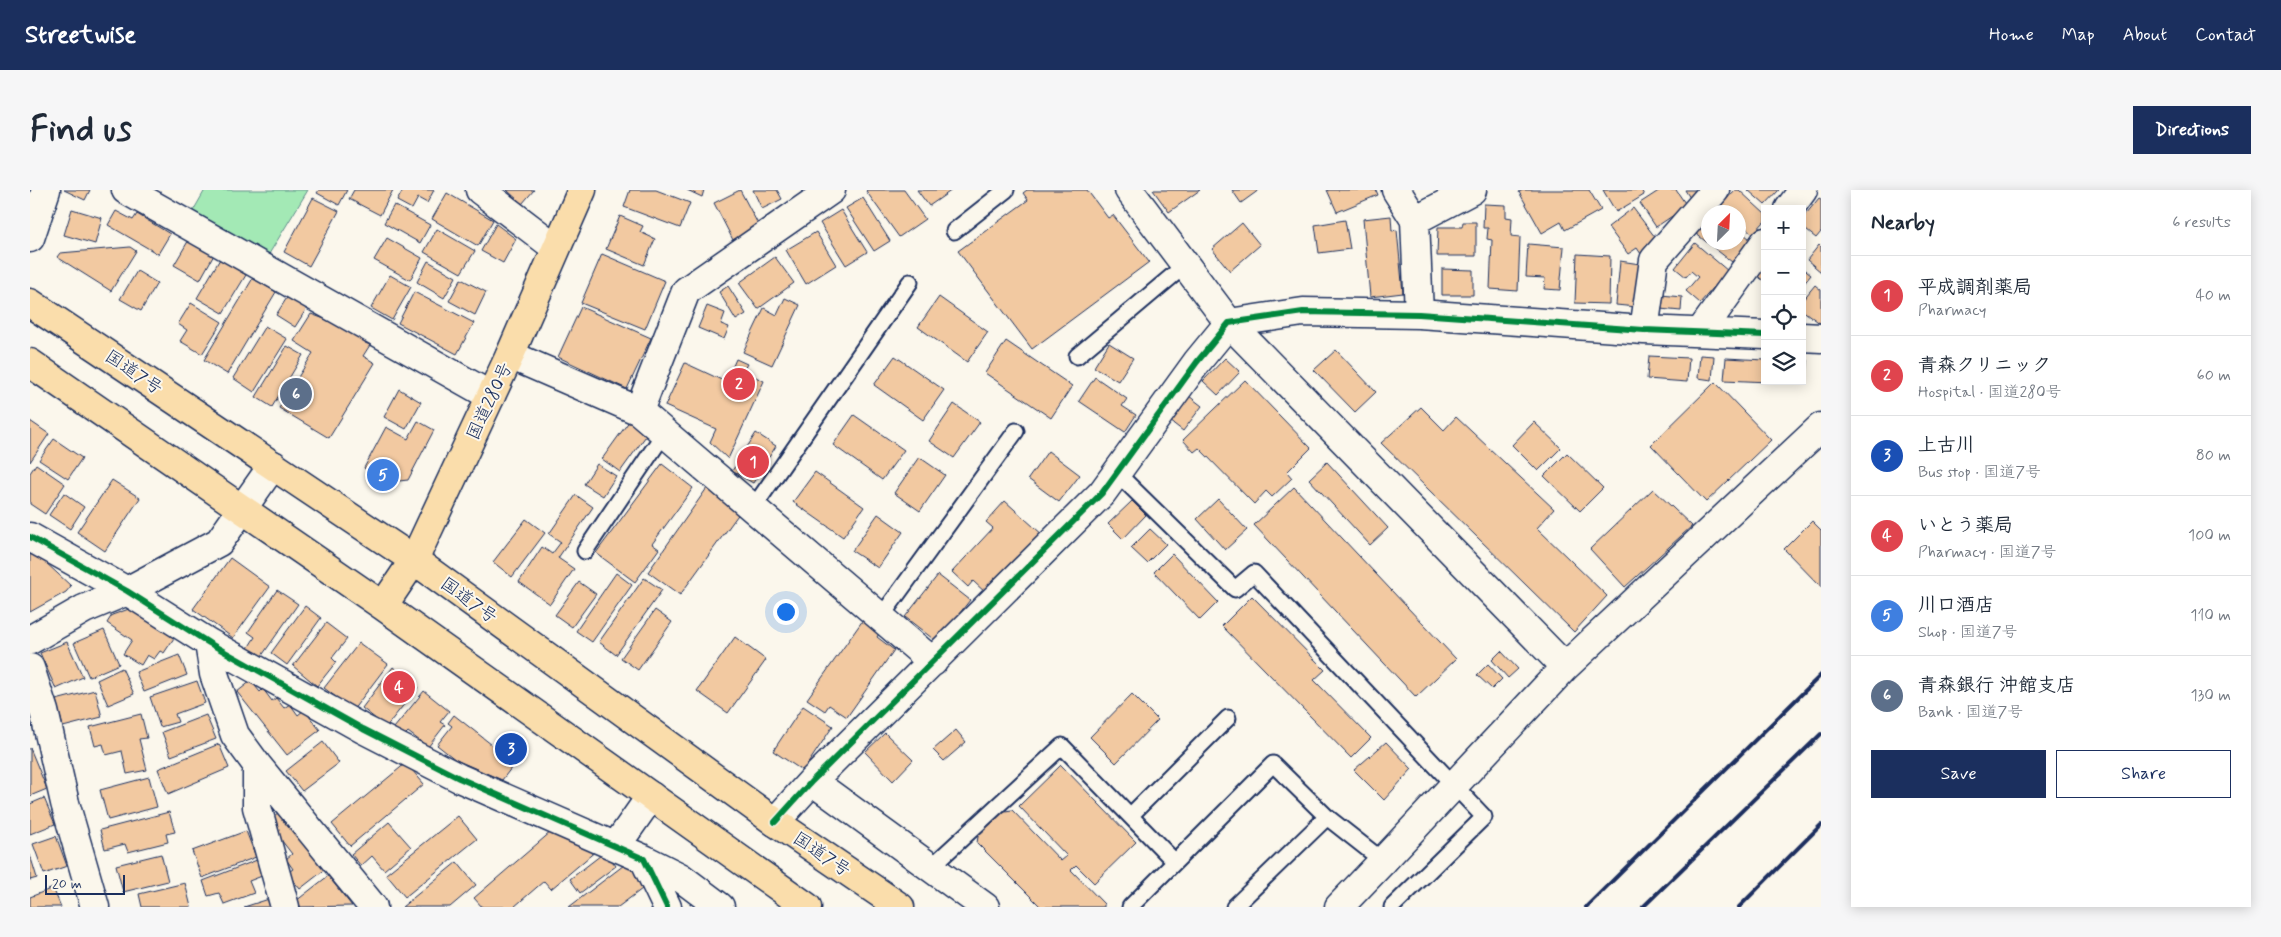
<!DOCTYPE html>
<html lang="en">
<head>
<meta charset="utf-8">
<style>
	body { margin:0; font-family:Mynerve,"Klee One",sans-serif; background:#f6f6f7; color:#1f2937 }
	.controls { position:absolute; right:15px; top:15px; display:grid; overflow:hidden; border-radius:0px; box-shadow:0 2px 12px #0003 }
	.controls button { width:45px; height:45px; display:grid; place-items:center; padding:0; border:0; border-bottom:1px solid #e0e1e3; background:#fff; color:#1f2937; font:25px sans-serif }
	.compass { position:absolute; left:1671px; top:15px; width:45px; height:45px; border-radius:50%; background:#fff; box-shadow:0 2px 12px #0003; rotate:24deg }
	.scale { position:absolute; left:15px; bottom:12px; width:80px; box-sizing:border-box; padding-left:5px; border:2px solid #1b2f5e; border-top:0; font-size:14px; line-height:18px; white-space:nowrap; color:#1b2f5e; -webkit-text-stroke:4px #fbf7ec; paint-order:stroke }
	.you { position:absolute; left:755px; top:421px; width:18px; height:18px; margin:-12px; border:4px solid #fff; border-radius:50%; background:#1a73e8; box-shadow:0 0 0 8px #1a73e833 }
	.badge { display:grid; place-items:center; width:32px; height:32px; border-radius:50%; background:#1b2f5e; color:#fff; font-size:16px; font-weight:700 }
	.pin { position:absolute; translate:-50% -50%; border:2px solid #fff; box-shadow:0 1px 5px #0006 }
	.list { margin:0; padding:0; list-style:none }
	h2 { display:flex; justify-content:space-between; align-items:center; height:65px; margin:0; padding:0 20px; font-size:21px }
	h2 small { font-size:16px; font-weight:400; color:#747a83 }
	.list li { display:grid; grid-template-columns:32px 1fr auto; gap:15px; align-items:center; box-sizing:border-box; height:80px; padding:0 20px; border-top:1px solid #e0e1e3 }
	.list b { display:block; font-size:19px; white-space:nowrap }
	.list p { margin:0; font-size:16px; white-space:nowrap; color:#747a83 }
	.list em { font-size:16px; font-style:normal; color:#747a83 }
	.actions { display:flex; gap:10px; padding:15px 20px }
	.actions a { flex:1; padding:11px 0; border:1px solid #1b2f5e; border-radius:0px; text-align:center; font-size:18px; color:#1b2f5e }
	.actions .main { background:#1b2f5e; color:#fff }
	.icon { flex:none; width:28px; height:28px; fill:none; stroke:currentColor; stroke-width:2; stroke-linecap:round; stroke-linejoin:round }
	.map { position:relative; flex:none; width:1791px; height:717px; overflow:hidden; border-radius:0px }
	header { display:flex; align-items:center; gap:30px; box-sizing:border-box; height:70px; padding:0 25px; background:#1b2f5e; color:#fff }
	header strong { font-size:24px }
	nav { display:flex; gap:28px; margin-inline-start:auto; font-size:18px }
	.intro { display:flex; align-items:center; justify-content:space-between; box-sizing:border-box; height:120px; padding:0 30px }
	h1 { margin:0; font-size:35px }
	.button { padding:12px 22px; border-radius:0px; background:#1b2f5e; color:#fff; font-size:18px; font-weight:700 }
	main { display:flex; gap:30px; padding:0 30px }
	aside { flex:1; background:#fff; border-radius:0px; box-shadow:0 2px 12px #0003 }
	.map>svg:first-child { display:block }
	.green { fill:#a3e9b5; stroke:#5f8c8a }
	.building { fill:#f2c9a1; stroke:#1b2f5e }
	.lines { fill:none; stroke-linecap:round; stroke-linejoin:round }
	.lane-casing { stroke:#1b2f5e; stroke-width:19 }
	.street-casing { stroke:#1b2f5e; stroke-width:31 }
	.secondary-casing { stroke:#1b2f5e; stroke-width:31 }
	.highway-casing { stroke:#1b2f5e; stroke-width:31 }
	.lane { stroke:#fbf7ec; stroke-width:15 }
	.street { stroke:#fbf7ec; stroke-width:28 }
	.secondary { stroke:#fbf7ec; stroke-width:28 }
	.highway { stroke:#faddab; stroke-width:28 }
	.rail { stroke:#1b2f5e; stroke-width:4 }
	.cycleway-casing { stroke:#fbf7ec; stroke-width:9 }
	.cycleway { stroke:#00873e; stroke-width:6 }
	.labels { text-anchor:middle; stroke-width:4; stroke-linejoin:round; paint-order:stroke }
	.street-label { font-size:18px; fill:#1b2f5e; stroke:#fbf7ec }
</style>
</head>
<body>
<header>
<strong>Streetwise</strong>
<nav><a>Home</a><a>Map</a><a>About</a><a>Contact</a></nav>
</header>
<div class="intro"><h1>Find us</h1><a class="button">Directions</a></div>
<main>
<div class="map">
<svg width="1791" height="717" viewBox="0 0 1791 717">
	<rect width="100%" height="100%" fill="#fbf7ec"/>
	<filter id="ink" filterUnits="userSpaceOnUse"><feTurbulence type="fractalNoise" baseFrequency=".02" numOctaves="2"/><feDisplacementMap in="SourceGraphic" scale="10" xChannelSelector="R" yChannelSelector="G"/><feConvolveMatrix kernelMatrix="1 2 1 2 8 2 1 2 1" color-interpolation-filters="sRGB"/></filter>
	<g filter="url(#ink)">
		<path class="green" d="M175 0H278L239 64 163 21Z"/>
		<path class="building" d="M34 0H60L55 10Z
			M289 0H317L309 15 287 3Z
			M324 0H363L350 25 319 9Z
			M373 0H404L397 13 388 8 382 19 367 11Z
			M477 0H504L492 14Z
			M600 0H626L660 13 650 38 594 17Z
			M657 0H674L672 7Z
			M710 0 729 36 703 50 684 13Z
			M723 0H747L752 9 732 19Z
			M837 0H874L895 29 869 47 836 1Z
			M887 0H922L899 16Z
			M997 0H1057L1078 28 1083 25 1119 72 1002 159 928 61 998 10 993 3Z
			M1123 0H1170L1139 22Z
			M1202 0H1229L1211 13Z
			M1297 0H1346L1348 5 1307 22Z
			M1493 0H1559L1571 20 1535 40 1531 32 1512 43 1489 2Z
			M1573 0H1611L1614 5 1586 22Z
			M1630 0H1646L1657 16 1626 37 1610 13Z
			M1655 0H1672L1660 8Z
			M1705 0H1709L1735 24V31L1723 44 1708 31V22H1700L1691 15Z
			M1718 0H1749L1735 15Z
			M417 3 463 30 448 56 402 29Z
			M283 8 309 21 279 76 254 62Z
			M833 8 860 51 844 61 816 18Z
			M1789 8 1791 9V42L1786 48 1772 37V29Z
			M1454 14 1476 15V27L1482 28 1481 46 1490 47 1488 101 1460 99 1462 50 1457 49 1458 38H1453Z
			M364 15 400 35 390 53 354 33Z
			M1603 18 1628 51 1611 64 1607 58 1598 64 1578 37Z
			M42 19 72 28 65 54 34 45Z
			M811 20 837 62 816 75 790 33Z
			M86 21 103 30 107 24 140 44 128 64 78 35Z
			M590 26 613 36 610 42 625 49 614 75 576 59Z
			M1361 26 1362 41 1367 40 1373 103 1340 107 1333 29Z
			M1678 27V52H1708V39L1720 49 1702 72 1665 43Z
			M1315 30 1320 59 1289 63 1285 35Z
			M1433 32H1446V66H1407L1408 37H1432Z
			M1212 33 1230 55 1200 81 1182 59Z
			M466 34 486 49 473 73 451 61Z
			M407 39 445 61 431 83 394 62Z
			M786 42 806 75 776 94 756 60Z
			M160 48 185 63 170 90 144 75Z
			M357 48 392 68 380 90 344 70Z
			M1665 53 1698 81 1670 113 1656 101 1668 87 1661 81 1656 87 1645 78Z
			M1498 54 1534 57 1530 100 1514 99 1515 88 1496 87Z
			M1789 55 1791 57V82L1777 70Z
			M100 57 106 61 81 101 27 67 30 63Z
			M572 64 635 91 615 139 551 113Z
			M1547 64 1580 66 1579 114 1545 113Z
			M745 67 764 93 728 119 709 93Z
			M190 69 216 85 193 123 167 108Z
			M398 71 426 87 414 108 387 92Z
			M1590 71 1610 74 1606 117 1586 115Z
			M1735 72V92L1725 84Z
			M1772 78 1781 85 1772 96Z
			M1412 79 1443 80V105H1412Z
			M107 81 127 93 111 121 90 109Z
			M360 85 381 97 362 130 341 118Z
			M223 88 246 102 197 184 174 170Z
			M431 89 456 102 445 125 419 111Z
			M1785 95 1791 100V134L1772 120V111Z
			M698 96 716 124 706 130 689 102Z
			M384 102 444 133 427 164 368 133Z
			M1631 105 1652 107 1651 121 1630 119Z
			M258 106 277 118 265 137 246 125Z
			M909 107 958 142 937 172 888 137Z
			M755 108 770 115 742 175 713 162 734 118 747 125Z
			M161 113 192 132 172 164 150 151 157 140 148 134Z
			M677 116 695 123 691 134 699 137 694 149 668 138Z
			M551 117 621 148 597 199 528 167Z
			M281 124 340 146 335 153 340 155 333 166 345 173 299 248 249 218 283 163 264 151Z
			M235 136 257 149 224 202 203 188Z
			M976 151 1042 196 1021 228 955 183Z
			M1079 153 1103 168 1088 191 1064 177Z
			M257 156 273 165 242 217 226 207Z
			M1306 160 1346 202 1325 222 1284 180Z
			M1670 165 1684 166 1682 190 1668 188Z
			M865 166 914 200 893 230 844 195Z
			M1619 166 1659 168 1657 192 1617 189Z
			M1195 168 1210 182 1188 205 1173 191Z
			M1696 168 1735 170V191L1739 192 1694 190Z
			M706 169 717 174 713 181 734 191 698 269 680 252 686 239 635 216 655 173 696 192Z
			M1772 170H1778L1777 191H1772Z
			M1065 187 1097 209 1092 216 1106 225 1095 242 1049 211Z
			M1215 190 1281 258 1257 282 1262 288 1242 307 1236 301 1224 314 1169 258 1164 262 1153 250Z
			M1685 192 1741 250 1676 312 1621 255Z
			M369 199 391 212 376 239 354 227Z
			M1159 206 1172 216 1153 241 1140 231Z
			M924 214 950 232 924 268 899 251Z
			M1391 217 1414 240 1426 227 1524 319 1507 338 1577 406 1544 442 1351 253Z
			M824 225 874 260 852 290 803 255Z
			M600 230 618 243 590 282 572 269Z
			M0 231 19 244 0 272Z
			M388 231 404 240 378 290 360 292 334 278 356 237 378 249Z
			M1504 232 1531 258 1508 281 1482 255Z
			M726 243 746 256 723 293 702 281Z
			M24 249 52 268 38 289 9 270Z
			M1018 261 1050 285 1029 312 998 289Z
			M1537 263 1573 298 1550 321 1514 286Z
			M889 267 915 285 890 321 864 303Z
			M1297 272 1358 338 1340 355 1279 289Z
			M6 274 35 294 15 324 0 314V283Z
			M567 274 586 286 573 306 554 294Z
			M632 274 663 298 622 354 629 359 605 392 566 363Z
			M785 282 834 317 813 347 763 312Z
			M82 290 110 308 75 361 47 342Z
			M1264 297 1426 469 1386 507 1224 335Z
			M677 298 710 322 650 405 618 382Z
			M1623 299 1662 336 1595 397 1560 359Z
			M34 303 54 317 40 339 19 325Z
			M546 305 563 317 528 368 544 379 520 414 489 392 512 357 522 364 531 352 519 344Z
			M1188 309 1217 340 1195 360 1167 329Z
			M975 311 1014 346 958 405 943 391 938 397 922 382 963 338 956 332Z
			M1102 311 1116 325 1093 349 1078 334Z
			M848 324 873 342 848 378 822 361Z
			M496 329 515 343 482 387 463 372Z
			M1782 331 1791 340V397L1754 359Z
			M1120 339 1136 354 1117 373 1101 358Z
			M0 358 41 396 36 402 0 422Z
			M1142 364 1188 412 1170 430 1124 382Z
			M200 368 240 397 203 448 163 419Z
			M586 383 602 395 562 452 546 441Z
			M908 385 940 410 907 452 875 427Z
			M614 388 632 400 586 465 569 452Z
			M549 392 566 404 542 437 525 425Z
			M247 400 268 414 231 467 218 458 225 447 218 442Z
			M1222 406 1295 480 1284 490 1341 548 1321 568 1192 436Z
			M275 416 291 428 257 475 241 463Z
			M99 419 144 448 134 463 130 461 124 469 117 465 111 475 93 464 102 450 77 433 82 425Z
			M625 420 642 432 608 480 591 468Z
			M833 430 850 442 847 447 864 460 817 527 799 515 795 521 777 509Z
			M296 433 317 449 302 468 306 472 287 496 263 476Z
			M74 440 89 474 59 487 44 453Z
			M705 447 736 470 698 523 667 501Z
			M37 452 53 487 26 499 10 463Z
			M329 453 358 474 323 520 294 498Z
			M1471 461 1488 479 1478 488 1462 470Z
			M149 465 157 485 114 502 106 482Z
			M1458 474 1472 489 1462 499 1447 485Z
			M363 477 388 497 356 537 332 518Z
			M92 478 104 504 78 515 67 490Z
			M167 491 175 513 145 524 148 532 130 537 120 507Z
			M221 491 230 502 233 499 242 511 246 508 254 518 260 514 268 525 274 520 290 540 257 565 207 502Z
			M65 500 72 527 33 537 26 510Z
			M394 501 419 521 410 532 415 535 398 557 378 542 374 546 364 538Z
			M1102 504 1128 530 1086 573 1060 547Z
			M773 516 803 536 773 581 743 561Z
			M111 524 117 548 109 549 117 580 97 584 92 561 76 565 73 554 65 556 60 537Z
			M176 525 186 549 141 566 132 542Z
			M424 525 485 573 472 590 426 570 407 555 422 536 418 533Z
			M926 540 936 552 914 571 903 560Z
			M855 543 883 570 863 591 835 562Z
			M293 552 309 573 272 601 256 581Z
			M1356 552 1382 579 1354 610 1324 580Z
			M189 554 199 578 138 604 128 579Z
			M0 558 17 599 0 606Z
			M376 573 394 594 320 656 302 634Z
			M1031 575 1106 652 1064 693 1046 675 1041 680 1074 714V717H1011L947 653 949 640 968 622 982 620 1031 671 1037 666 989 616Z
			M119 587 127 617 78 630 70 600Z
			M14 608 25 634 0 644V614Z
			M252 620 297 678 270 699 257 683 263 679 256 669 262 664 245 642 249 639 241 628Z
			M139 622 145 642 136 644 138 652 98 662 95 654 75 659 70 640Z
			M428 626 447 649 375 707 356 684Z
			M359 632 381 657 354 680 342 666 331 676 321 664Z
			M216 641 226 667 172 688 162 661Z
			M522 641 567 660 521 699 514 691 484 717H452L444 708Z
			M26 646 37 676 14 684 3 654Z
			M575 662 586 676 550 703 540 689Z
			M131 664 138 691 93 702 86 675Z
			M0 665 7 688 0 690Z
			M227 670 232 686 219 691 224 703 194 714 189 703 178 706 173 691Z
			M427 672 446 695 420 717H372Z
			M598 672 616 696 588 717H539Z
			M298 686 322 716 271 717 266 711Z
			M155 693 161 717H112L109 704Z
			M23 698 31 717H0V707Z
			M239 709 242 717H214Z"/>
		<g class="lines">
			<g class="lane-casing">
				<path id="lane" d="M924 41 976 0
					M1047 166 1154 76
					M1087 283 1205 399 1224 383 1454 627 1362 717
					M723 318 880 92
					M555 361 635 242
					M851 427 986 241
					M1100 626 1198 528
					M900 678 1032 556 1145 672
					M1100 717 1243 574 1297 627
					M1204 717 1297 627 1353 671"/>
			</g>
			<g class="street-casing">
				<path id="street" d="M96 0 461 206
					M450 0 526 58
					M1366 0 1385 30 1389 124
					M1759 19 1773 0
					M1385 30 1442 0
					M0 48 16 0
					M1614 140 1624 70 1685 0
					M1671 141 1735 52
					M1772 147 1791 148
					M480 165 609 221 903 472
					M609 221 656 101 801 0
					M0 347 97 401 179 453 333 539 429 588 614 669 637 717
					M0 450 54 419 97 401 189 352 243 275
					M179 453 184 484 205 545 227 575 343 717
					M0 478 14 521 35 613 65 717
					M227 575V617L255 717
					M782 591 955 717
					M745 632 782 591 1072 303 1167 172 1199 133 1273 122 1389 124 1614 140 1735 145
					M586 656 621 606
					M614 669 650 687 690 717
					M1309 717 1353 671"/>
			</g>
			<g class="secondary-casing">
				<path id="secondary" d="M1099 0 1199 133 1535 477
					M1353 671 1535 477 1791 237"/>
			</g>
			<g class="highway-casing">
				<path id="highway" d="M0 113 384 370 745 632 870 717
					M0 173 353 416 777 717
					M353 416 384 370 480 165 552 0"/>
			</g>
			<use href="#lane" class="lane"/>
			<use href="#street" class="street"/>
			<use href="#secondary" class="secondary"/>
			<use href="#highway" class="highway"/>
			<path class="rail" d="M1556 717 1791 485
				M1613 717 1791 544
				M1709 717 1791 635"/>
			<g class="cycleway-casing">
				<path id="cycleway" d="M0 347 97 401 179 453 333 539 429 588 614 669 637 717
					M745 632 782 591 1072 303 1167 172 1199 133 1273 122 1389 124 1614 140 1735 145"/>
			</g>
			<use href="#cycleway" class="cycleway"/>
		</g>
	</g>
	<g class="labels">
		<g class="street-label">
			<text transform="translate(104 182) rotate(34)" y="6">国道7号</text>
			<text transform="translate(459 211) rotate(-65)" y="6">国道280号</text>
			<text transform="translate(439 410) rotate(36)" y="6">国道7号</text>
			<text transform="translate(792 664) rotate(34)" y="6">国道7号</text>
		</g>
	</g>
</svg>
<div class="controls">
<button>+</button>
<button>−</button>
<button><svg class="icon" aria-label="locate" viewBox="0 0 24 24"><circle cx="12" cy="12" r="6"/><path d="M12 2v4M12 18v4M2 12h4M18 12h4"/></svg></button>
<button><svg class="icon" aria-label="layers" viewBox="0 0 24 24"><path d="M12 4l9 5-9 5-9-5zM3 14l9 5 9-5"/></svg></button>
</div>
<svg class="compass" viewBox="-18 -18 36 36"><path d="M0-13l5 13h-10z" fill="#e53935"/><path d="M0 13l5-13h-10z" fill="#747a83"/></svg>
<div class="scale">20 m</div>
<div class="you"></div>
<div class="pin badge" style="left:723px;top:272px;background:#e0444e">1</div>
<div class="pin badge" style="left:709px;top:194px;background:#e0444e">2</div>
<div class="pin badge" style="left:481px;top:559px;background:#1a4fb4">3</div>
<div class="pin badge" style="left:369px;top:497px;background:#e0444e">4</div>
<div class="pin badge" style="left:353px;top:285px;background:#3f7fe0">5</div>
<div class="pin badge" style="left:266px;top:204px;background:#5c6f8a">6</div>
</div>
<aside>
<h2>Nearby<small>6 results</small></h2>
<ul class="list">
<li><span class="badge" style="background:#e0444e">1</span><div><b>平成調剤薬局</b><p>Pharmacy</p></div><em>40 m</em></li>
<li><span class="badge" style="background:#e0444e">2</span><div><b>青森クリニック</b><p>Hospital · 国道280号</p></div><em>60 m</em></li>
<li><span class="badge" style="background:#1a4fb4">3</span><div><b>上古川</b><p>Bus stop · 国道7号</p></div><em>80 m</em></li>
<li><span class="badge" style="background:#e0444e">4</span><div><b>いとう薬局</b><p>Pharmacy · 国道7号</p></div><em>100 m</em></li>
<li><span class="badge" style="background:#3f7fe0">5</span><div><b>川口酒店</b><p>Shop · 国道7号</p></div><em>110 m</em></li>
<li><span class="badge" style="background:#5c6f8a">6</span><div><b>青森銀行 沖館支店</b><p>Bank · 国道7号</p></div><em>130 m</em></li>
</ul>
<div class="actions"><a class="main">Save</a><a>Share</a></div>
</aside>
</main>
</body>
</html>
